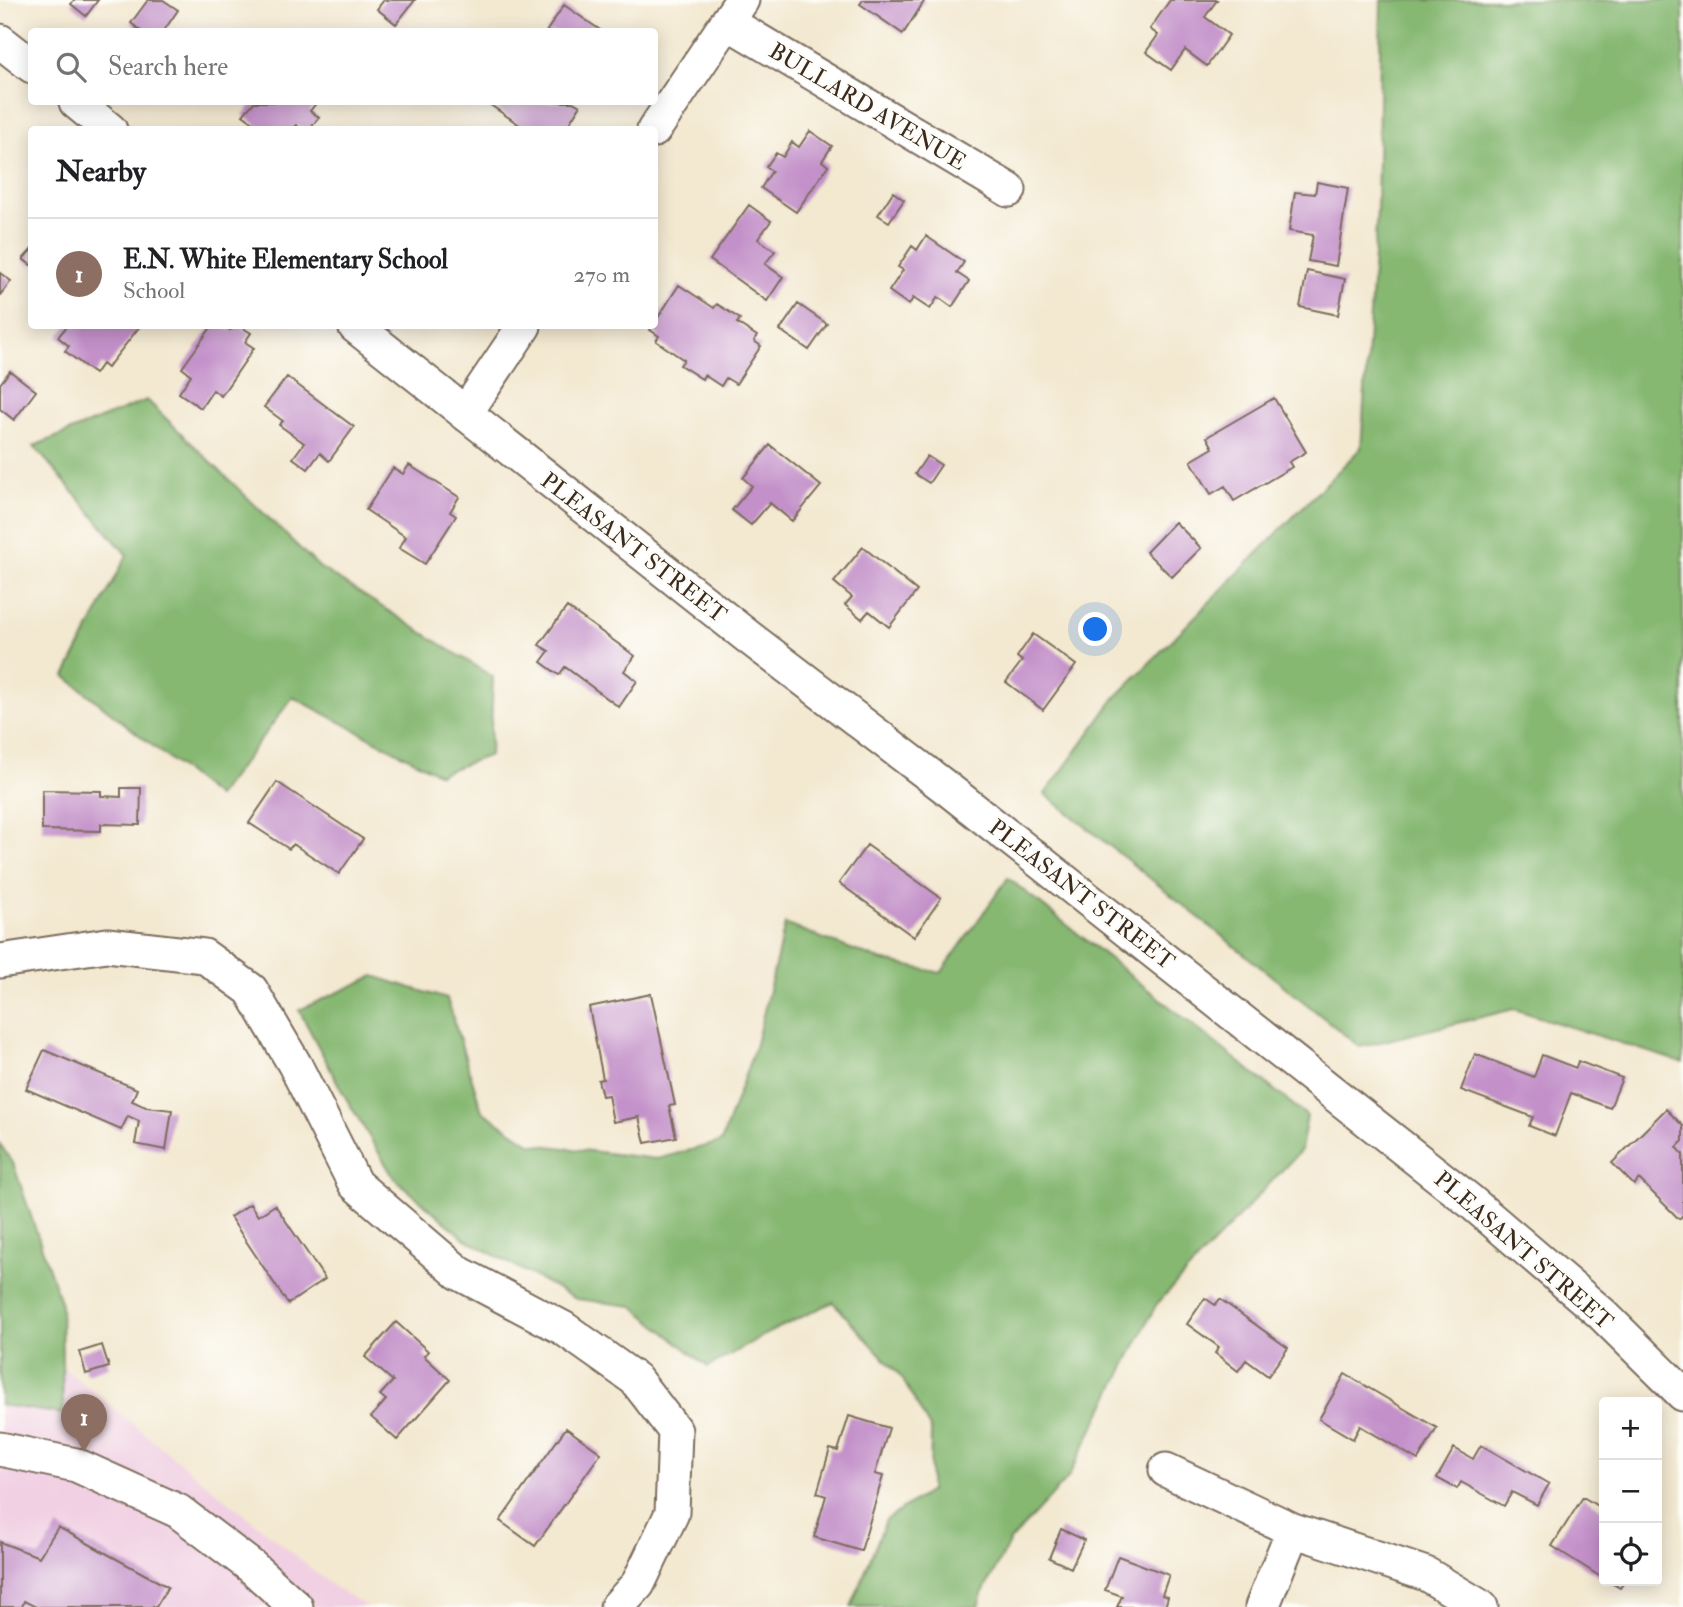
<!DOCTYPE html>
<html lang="en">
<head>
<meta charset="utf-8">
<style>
	body { margin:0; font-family:"IM FELL Double Pica",serif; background:#f6f6f6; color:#202124 }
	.controls { position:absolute; right:21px; bottom:21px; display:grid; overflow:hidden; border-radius:7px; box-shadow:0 4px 18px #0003 }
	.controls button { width:63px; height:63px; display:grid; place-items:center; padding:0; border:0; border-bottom:2px solid #e0e0e0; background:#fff; color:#202124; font:35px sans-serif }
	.you { position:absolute; left:1096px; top:630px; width:24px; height:24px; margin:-18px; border:5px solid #fff; border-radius:50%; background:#1a73e8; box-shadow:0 0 0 10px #1a73e833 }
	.badge { display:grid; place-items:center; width:46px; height:46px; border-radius:50%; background:#1f6fb2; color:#fff; font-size:23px; font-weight:700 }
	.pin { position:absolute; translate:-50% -58px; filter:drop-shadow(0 2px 4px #0008) }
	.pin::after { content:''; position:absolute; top:37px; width:24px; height:21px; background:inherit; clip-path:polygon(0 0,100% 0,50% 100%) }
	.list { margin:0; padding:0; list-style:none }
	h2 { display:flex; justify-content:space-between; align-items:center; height:91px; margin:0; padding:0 28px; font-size:30px }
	h2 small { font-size:23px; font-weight:400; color:#757577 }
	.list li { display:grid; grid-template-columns:46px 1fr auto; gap:21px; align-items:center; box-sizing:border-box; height:112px; padding:0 28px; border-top:2px solid #e0e0e0 }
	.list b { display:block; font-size:26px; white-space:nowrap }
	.list p { margin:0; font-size:23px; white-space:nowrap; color:#757577 }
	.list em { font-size:23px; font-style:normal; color:#757577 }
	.icon { flex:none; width:38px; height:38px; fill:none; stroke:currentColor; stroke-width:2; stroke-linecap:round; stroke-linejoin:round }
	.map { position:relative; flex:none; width:1683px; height:1607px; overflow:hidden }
	.search { position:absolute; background:#fff; box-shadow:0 4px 18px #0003; left:28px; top:28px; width:630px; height:77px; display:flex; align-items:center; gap:18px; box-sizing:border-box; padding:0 24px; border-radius:7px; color:#757577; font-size:26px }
	.panel { position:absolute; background:#fff; box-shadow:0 4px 18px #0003; left:28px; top:126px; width:630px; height:203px; border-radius:7px }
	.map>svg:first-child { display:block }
	.built { fill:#f1d0e3 }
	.forest { fill:#86b872; stroke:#607148; stroke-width:2 }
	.building { fill:#c390c9 }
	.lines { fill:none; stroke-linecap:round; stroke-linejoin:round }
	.minor-casing { stroke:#7b6c5c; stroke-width:37 }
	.minor { stroke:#fff; stroke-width:33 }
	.labels { text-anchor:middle; stroke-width:5; stroke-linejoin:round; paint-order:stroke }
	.street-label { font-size:23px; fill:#3b2a1e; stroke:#fdfcf7 }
</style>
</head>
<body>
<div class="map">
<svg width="1683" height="1607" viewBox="0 0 1683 1607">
	<rect width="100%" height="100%" fill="#fdfcf7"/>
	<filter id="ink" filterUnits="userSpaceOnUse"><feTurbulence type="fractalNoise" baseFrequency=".0143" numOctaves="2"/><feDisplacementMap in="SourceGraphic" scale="14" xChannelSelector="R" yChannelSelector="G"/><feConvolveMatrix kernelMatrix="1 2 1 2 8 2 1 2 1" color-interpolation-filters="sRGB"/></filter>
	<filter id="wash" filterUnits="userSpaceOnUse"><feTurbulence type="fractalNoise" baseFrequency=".00686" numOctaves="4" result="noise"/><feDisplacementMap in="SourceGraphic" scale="28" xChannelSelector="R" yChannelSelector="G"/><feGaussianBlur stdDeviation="1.57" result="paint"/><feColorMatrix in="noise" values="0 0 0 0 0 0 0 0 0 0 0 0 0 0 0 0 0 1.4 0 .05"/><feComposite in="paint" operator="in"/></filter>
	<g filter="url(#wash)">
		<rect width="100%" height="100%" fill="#f3e8d0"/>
		<path class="built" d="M0 1316 335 1588 368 1607H0Z"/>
		<path class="forest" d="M1381 0H1683V1063L1514 1009 1360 1047 1045 794 1115 698 1361 448 1377 211Z
			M147 400 319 567 493 677 490 755 439 774 293 697 217 797 65 676 127 555 34 446Z
			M1008 878 1307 1116 1301 1150 1156 1305 1068 1478 1010 1541 982 1594 978 1607H851L886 1520 930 1491 931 1430 902 1378 833 1302 770 1332 708 1367 633 1306 576 1299 465 1239 394 1178 343 1093 299 1010 374 976 447 999 482 1111 531 1144 657 1159 721 1142 756 1044 785 924 880 960 941 973Z
			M0 1144 13 1163 61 1304 63 1414 0 1405Z"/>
		<g id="blocks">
			<path class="building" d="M74 0H98L86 16 71 4Z
				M148 0H163L178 10 163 32H142L131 23Z
				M384 0H415L396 24 377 9Z
				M863 0H925L903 34 860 4Z
				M1170 0H1217L1205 17 1229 35 1207 66 1185 50 1171 70 1146 52 1158 35 1150 29Z
				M564 5 603 32H546Z
				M254 102H317L310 111 319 117 309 130H302L296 125 292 130H263L243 115Z
				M486 102H573L580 106 565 130H527Z
				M810 131 832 146 822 161 828 166 796 212 761 188 772 171 766 167 776 153 783 157 792 142 799 147Z
				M1317 182 1348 188 1336 266 1308 261 1313 235 1289 231 1295 192 1315 194Z
				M893 192 904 200 889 222 878 215Z
				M749 205 771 221 758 239 775 251 765 264 783 277 767 301 710 260Z
				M926 236 964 262 957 273 969 281 952 307 938 297 930 309 913 298 909 305 889 291 903 270 898 267 912 246 917 250Z
				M32 249V266L23 259Z
				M1307 271 1345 279 1338 315 1300 307Z
				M0 273 11 281 0 295Z
				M679 285 714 308 717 304 740 319 737 323 757 336 754 341 761 346 736 384 726 378 721 386 704 375 702 379 680 365 684 360 656 341 659 336 650 330Z
				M798 304 827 324 809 350 780 330Z
				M67 326H140L107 368 102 364 95 374 65 351 69 346 58 337Z
				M212 326H223L230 330 234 326H240L251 333 245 342 254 348 221 396 213 390 201 408 179 393 191 375 182 368Z
				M10 371 36 391 14 420 0 409V384Z
				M287 377 354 427 329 461 320 453 308 469 293 458 304 443 279 425 283 421 264 407Z
				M1274 398 1306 452 1289 462 1292 467 1234 501 1225 486 1211 494 1191 461 1213 448 1207 437Z
				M770 445 821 486 792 521 770 503 751 525 732 510 752 486 743 478Z
				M927 456 941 465 929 483 915 474Z
				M409 465 459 497 450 512 456 516 425 564 399 548 406 537 366 510 393 468 403 474Z
				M1175 522 1201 548 1172 577 1146 552Z
				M863 547 917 591 889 627 869 611 862 619 845 605 852 597 834 582Z
				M567 607 635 656 624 671 637 681 619 707 565 667 559 675 541 662 549 651 539 645Z
				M1033 634 1076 665 1043 710 1006 682 1022 661 1017 657Z
				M277 782 363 839 339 874 293 844 289 849 249 823Z
				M121 788H141L140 825 101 824V831L42 830V790L101 791V796L121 797Z
				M867 845 941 898 914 937 839 883Z
				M651 994 675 1105 669 1106 676 1137 645 1143 639 1117 613 1122 608 1095 602 1096 598 1080 603 1079 589 1007Z
				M44 1050 137 1089 132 1101 146 1107 172 1110 166 1150 135 1144 139 1121 128 1116 121 1130 26 1089Z
				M1475 1054 1534 1077 1542 1055 1576 1068 1578 1061 1622 1078 1610 1108 1571 1093 1555 1136 1529 1126 1533 1117 1461 1090Z
				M1666 1109 1683 1126V1141L1677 1147 1683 1154V1215L1679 1219 1639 1179 1634 1185 1612 1163Z
				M250 1204 258 1216 275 1205 325 1279 288 1304 230 1217Z
				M1205 1298 1215 1305 1220 1299 1288 1348 1268 1376 1246 1360 1238 1371 1215 1353 1219 1347 1187 1324Z
				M396 1322 428 1351 424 1356 450 1380 397 1440 371 1417 386 1400 380 1395 393 1381 365 1357Z
				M102 1345 109 1367 86 1374 80 1352Z
				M1345 1374 1437 1428 1418 1460 1360 1426 1353 1439 1319 1419Z
				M849 1416 889 1428 875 1474 883 1476 861 1551 814 1537 826 1496 817 1493 830 1449 838 1451Z
				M566 1428 601 1453 535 1546 500 1521Z
				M1481 1445 1549 1484 1537 1505 1512 1492 1504 1506 1461 1482 1457 1489 1437 1478 1454 1448 1473 1459Z
				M1583 1497 1604 1510V1579L1552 1546Z
				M58 1527 168 1587 156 1607H36L24 1601 22 1607H0V1542L39 1557Z
				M1061 1529 1084 1540 1071 1568 1049 1558Z
				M1118 1556 1169 1575 1162 1595 1168 1597 1165 1607H1117L1122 1596 1105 1590Z
				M1608 1581H1625L1620 1588Z"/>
		</g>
	</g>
	<g filter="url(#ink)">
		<use href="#blocks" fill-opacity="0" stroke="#7b6c5c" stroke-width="2"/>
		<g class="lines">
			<g class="minor-casing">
				<path id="minor" d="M727 22 1009 190
					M0 41 32 66
					M76 102 110 130
					M654 130 742 0
					M355 326 747 636 949 790 1470 1201 1601 1313 1683 1394
					M465 414 524 326
					M0 961 107 945 204 956 251 990 295 1065 355 1184 459 1273 563 1328 635 1379 675 1431 672 1513 638 1584 617 1607
					M0 1449 76 1465 178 1511 252 1567 296 1607
					M1166 1470 1293 1530
					M1262 1607 1293 1530 1426 1574 1481 1607"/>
			</g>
			<use href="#minor" class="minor"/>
		</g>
	</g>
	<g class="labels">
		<g class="street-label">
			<text transform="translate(868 106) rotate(31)" y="8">BULLARD AVENUE</text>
			<text transform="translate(634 547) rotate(38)" y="8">PLEASANT STREET</text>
			<text transform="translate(1082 894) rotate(38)" y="8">PLEASANT STREET</text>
			<text transform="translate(1524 1250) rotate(41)" y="8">PLEASANT STREET</text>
		</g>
	</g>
</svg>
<div class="controls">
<button>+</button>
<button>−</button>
<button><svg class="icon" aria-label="locate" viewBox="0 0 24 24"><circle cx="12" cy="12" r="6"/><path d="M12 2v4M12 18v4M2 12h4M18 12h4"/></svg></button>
</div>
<div class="you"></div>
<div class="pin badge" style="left:84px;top:1452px;background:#8d6e63">1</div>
<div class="search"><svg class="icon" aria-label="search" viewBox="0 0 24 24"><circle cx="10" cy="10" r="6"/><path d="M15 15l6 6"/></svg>Search here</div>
<section class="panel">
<h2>Nearby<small></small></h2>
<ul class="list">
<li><span class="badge" style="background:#8d6e63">1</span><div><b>E.N. White Elementary School</b><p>School</p></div><em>270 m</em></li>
</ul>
</section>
</div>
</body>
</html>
